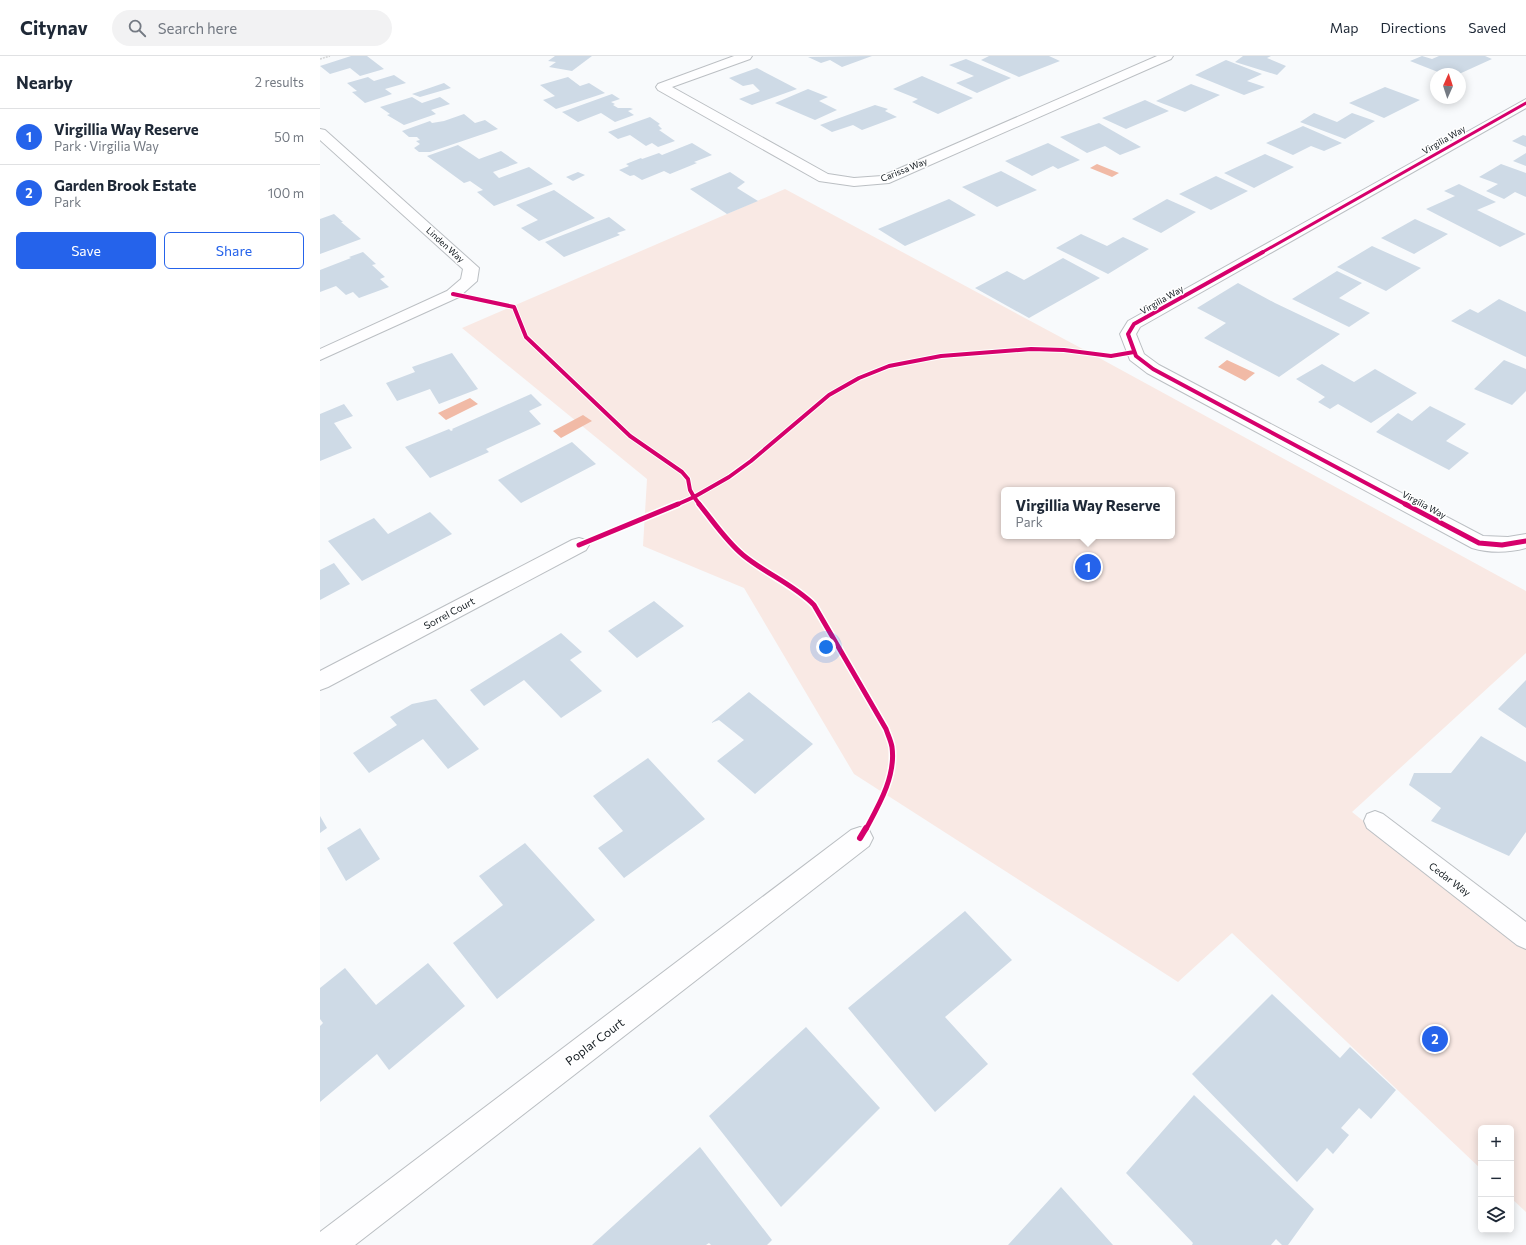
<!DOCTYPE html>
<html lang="en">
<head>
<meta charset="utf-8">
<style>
	body { margin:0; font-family:Commissioner,sans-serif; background:#f2f2f3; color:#1f2937 }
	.controls { position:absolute; right:12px; bottom:12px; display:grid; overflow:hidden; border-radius:6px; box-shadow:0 2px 10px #0003 }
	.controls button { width:36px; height:36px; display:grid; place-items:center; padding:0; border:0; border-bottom:1px solid #e0e1e3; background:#fff; color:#1f2937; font:20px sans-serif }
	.compass { position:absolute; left:1110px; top:12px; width:36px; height:36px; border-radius:50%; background:#fff; box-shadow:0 2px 10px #0003; rotate:3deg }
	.you { position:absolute; left:506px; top:591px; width:14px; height:14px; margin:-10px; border:3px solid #fff; border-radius:50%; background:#1a73e8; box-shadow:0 0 0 6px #1a73e833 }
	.badge { display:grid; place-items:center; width:26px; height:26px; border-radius:50%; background:#2563eb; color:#fff; font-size:13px; font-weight:700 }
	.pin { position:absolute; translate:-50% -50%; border:2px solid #fff; box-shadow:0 1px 4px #0006 }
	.popup { position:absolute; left:681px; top:431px; width:174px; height:52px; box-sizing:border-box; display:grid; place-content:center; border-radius:6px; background:#fff; filter:drop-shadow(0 1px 3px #0005); font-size:13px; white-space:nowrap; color:#747a83 }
	.popup b { font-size:15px; color:#1f2937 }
	.popup::after { content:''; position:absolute; left:50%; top:100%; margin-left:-8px; border:8px solid transparent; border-top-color:#fff }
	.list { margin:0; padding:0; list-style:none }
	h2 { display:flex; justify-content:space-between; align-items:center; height:52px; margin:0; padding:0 16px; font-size:17px }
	h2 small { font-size:13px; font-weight:400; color:#747a83 }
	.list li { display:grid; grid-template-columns:26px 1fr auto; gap:12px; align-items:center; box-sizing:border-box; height:56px; padding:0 16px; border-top:1px solid #e0e1e3 }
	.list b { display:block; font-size:15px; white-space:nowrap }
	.list p { margin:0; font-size:13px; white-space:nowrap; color:#747a83 }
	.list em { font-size:13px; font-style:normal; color:#747a83 }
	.actions { display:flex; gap:8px; padding:12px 16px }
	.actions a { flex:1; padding:9px 0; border:1px solid #2563eb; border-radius:6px; text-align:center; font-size:14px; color:#2563eb }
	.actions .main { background:#2563eb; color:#fff }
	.icon { flex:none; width:22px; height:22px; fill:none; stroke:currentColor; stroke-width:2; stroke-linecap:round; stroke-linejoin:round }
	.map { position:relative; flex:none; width:1206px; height:1189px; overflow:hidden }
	header { display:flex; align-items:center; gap:24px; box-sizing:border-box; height:56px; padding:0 20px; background:#fff; border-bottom:1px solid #e0e1e3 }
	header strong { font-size:19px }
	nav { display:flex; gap:22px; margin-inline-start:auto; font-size:14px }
	.search { width:280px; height:36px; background:#f2f2f3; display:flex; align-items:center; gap:10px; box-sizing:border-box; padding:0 14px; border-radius:22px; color:#747a83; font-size:15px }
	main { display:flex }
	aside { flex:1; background:#fff }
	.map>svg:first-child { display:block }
	.green { fill:#f9e9e4; fill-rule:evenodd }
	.water { fill:#f1baa6 }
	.building { fill:#cedae6 }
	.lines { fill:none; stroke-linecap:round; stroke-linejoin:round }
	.service-casing { stroke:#bbbfc3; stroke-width:2 }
	.minor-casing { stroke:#bbbfc3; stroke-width:2 }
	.path { stroke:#d3d4d5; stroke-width:1.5; stroke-dasharray:2 1; stroke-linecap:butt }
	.service { fill:#fefeff; fill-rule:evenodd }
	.minor { fill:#fefeff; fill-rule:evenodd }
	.cycleway-far3-casing { stroke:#fff; stroke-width:4.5 }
	.cycleway-far2-casing { stroke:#fff; stroke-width:6 }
	.cycleway-far1-casing { stroke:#fff; stroke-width:8 }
	.cycleway-casing { stroke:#fff; stroke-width:9 }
	.cycleway-far3 { stroke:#d6006c; stroke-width:3 }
	.cycleway-far2 { stroke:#d6006c; stroke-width:4 }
	.cycleway-far1 { stroke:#d6006c; stroke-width:5 }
	.cycleway { stroke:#d6006c; stroke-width:6 }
	.labels { text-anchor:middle; stroke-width:3; stroke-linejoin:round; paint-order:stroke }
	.far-street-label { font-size:9px; fill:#11181e; stroke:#fff }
	.street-label { font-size:10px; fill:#11181e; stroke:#fff }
	.near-street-label { font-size:12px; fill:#11181e; stroke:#fff }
</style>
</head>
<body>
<header>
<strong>Citynav</strong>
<div class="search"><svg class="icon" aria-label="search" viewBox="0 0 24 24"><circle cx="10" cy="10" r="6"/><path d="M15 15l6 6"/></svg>Search here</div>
<nav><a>Map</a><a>Directions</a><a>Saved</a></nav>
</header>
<main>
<aside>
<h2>Nearby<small>2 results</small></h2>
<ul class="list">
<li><span class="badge">1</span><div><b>Virgillia Way Reserve</b><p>Park · Virgilia Way</p></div><em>50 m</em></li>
<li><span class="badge">2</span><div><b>Garden Brook Estate</b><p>Park</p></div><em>100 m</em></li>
</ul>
<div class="actions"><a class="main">Save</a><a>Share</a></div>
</aside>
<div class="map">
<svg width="1206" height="1189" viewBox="0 0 1206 1189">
	<rect width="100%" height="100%" fill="#f8fafc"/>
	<path class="green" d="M465 133 772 298 1206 535V597L1032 756 1206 894V1156L1191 1142V1072H1161V1113L912 877 858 926 534 718 424 532 323 490 327 423 142 272ZM684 434H852V480H684Z"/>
	<path class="water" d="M777 108 799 117 792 121 770 112Z
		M907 304 935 317 925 325 898 311Z
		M150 342 158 348 126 364 118 357Z
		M263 359 272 365 241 382 233 375Z"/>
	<path class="building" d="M31 0H47L64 13 40 20 30 12 10 18 0 10Z
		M235 0H272L252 15 229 11 236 6 228 5Z
		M552 0 522 11 510 4 501 7 488 1Z
		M669 0H729L740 5 699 21 661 4Z
		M923 0H951L947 2 966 10 957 19 915 6Z
		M1102 0 1112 3 1119 0H1165L1172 3 1139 18H1123L1090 5Z
		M646 3 691 22 657 37 636 27 654 20 629 9Z
		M906 4 942 18 927 25 945 31 924 39 875 19Z
		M437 12 477 33 432 49 419 43 440 35 433 28 423 30 409 22Z
		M74 19 86 27 65 33 72 38 45 47 32 36 37 35 27 27 48 21 54 25Z
		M602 20 653 42 618 58 592 46 598 43 573 33Z
		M248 21 260 30 269 27 285 37 236 53 223 44 235 40 220 29Z
		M124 27 131 32 100 41 92 38Z
		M871 28 900 39 865 56 836 45Z
		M1065 31 1100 44 1064 62 1029 47Z
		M488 33 508 41 499 45 517 54 495 64 455 47Z
		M292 38 300 43 291 46 295 48 293 49 298 52H310L313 53 308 55 314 59 295 66 281 57 258 66 242 56Z
		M92 41 102 47 120 41 130 48 111 54 116 58 84 69 67 59 70 58 60 51Z
		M825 44 849 55 806 73 782 62Z
		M555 49 568 53 565 55 577 61 542 74 533 69 512 76 500 69Z
		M994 57 1017 66 1032 57 1055 65 1025 83 980 66Z
		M144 58 155 67 165 64 178 73 110 96H99L94 92 100 88 96 85 100 84 97 81H89L82 75 110 65 112 67 124 65Z
		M330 61 340 68 338 69 342 73 339 74 355 85 338 91 332 87 326 90 310 79 298 83 288 76Z
		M779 67 821 91 800 99 785 90 767 97 740 81Z
		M983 70 1022 87 1004 95 991 90 973 99 946 87Z
		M1203 79 1206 80V91L1192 85Z
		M372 87 392 99 374 106 377 107 350 118 344 115 322 124 314 119 310 120 299 114 309 110 306 108 321 102 322 103 339 97 342 99Z
		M728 87 760 104 738 113 733 110 712 120 685 105Z
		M138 89 159 103 181 95 198 107 173 116 179 122 209 111 233 128 174 150 157 136 163 134 150 125 144 127 107 100Z
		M1206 97V110L1193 105Z
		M945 98 974 111 934 132 904 117Z
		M1181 108 1206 117V141L1195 136 1184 143 1166 135 1178 128 1159 121Z
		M681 115 717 134 677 151 642 131Z
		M258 116 265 119 253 125 246 121Z
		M410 116 425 126 417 132 438 145 407 158 370 133Z
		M896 120 928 135 891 154 859 138Z
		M1139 128 1176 146 1157 154 1206 178 1180 191 1106 153 1135 140 1124 135Z
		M234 134 275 162 219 185 201 172 218 164 196 149Z
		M629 143 656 159 585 190 558 173Z
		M847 143 876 156 841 177 812 163Z
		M14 158 23 166H21L41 183 0 198V163Z
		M289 161 306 174 297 177 300 179 244 201 225 186Z
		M1095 163 1128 178 1094 198 1061 182Z
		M761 178 787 190 803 181 829 193 788 218 736 192Z
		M1052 190 1101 212 1066 235 1017 211Z
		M43 196 56 208 52 209 65 221 60 223 69 231 39 242 33 236 26 239 16 230 0 236V214L31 202 29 201Z
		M743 202 780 222 709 262 655 232 687 215 704 224Z
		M1017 215 1042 227 1019 242 1050 257 1029 271 972 243Z
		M918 227 955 247 1020 278 959 321 884 282 906 267 877 252Z
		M1179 243 1206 256V301L1131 265 1150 253 1158 257Z
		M132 297 158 333 119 348 110 333 77 345 66 327 95 316 92 311Z
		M1184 304 1206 313V335L1192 349 1154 333Z
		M1002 308 1034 326 1055 313 1097 337 1051 367 1018 348 1010 353 998 346 1005 341 976 323Z
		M211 338 222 349 209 355 221 368 166 393 169 396 110 422 85 391 129 373 131 375 133 374 132 373Z
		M24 348 33 360 14 367 32 392 0 405V358Z
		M1110 350 1146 368 1126 385 1149 397 1129 414 1056 376 1078 357 1092 365Z
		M252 386 276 408 201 447 178 424Z
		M110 456 132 478 42 525 8 485 54 462 68 478Z
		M14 507 30 528 0 544V514Z
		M334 545 364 570 317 602 288 575Z
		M241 577 262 596 250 604 282 635 241 662 204 624 164 650 150 634Z
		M1206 624V672L1178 653Z
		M429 636 493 688 435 738 397 705 424 684 399 664 391 667Z
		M116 643 159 693 128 713 103 683 49 717 33 697 77 669 70 661 92 648Z
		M1161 680 1206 706V776L1189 800 1111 765 1121 752 1089 729 1094 717H1131Z
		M328 702 385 763 304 822 278 792 303 775 273 740Z
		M0 760 7 772 0 777Z
		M40 772 60 803 26 825 7 792Z
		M205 787 275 864 177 943 133 887 183 849 159 820Z
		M645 855 692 904 625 961 668 1008 615 1056 528 952Z
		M108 907 145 950 69 1014 57 998 0 1046V970L3 967 0 963V932L25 912 56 949Z
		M952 938 1020 1002 1030 991 1076 1034 1051 1063 1039 1052 1021 1072 1029 1079 1013 1098 1007 1092 977 1126 872 1018Z
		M486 971 560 1052 461 1151 389 1060Z
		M874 1039 994 1153 968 1189H962L956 1183 951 1189H872L873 1187 806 1117Z
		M380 1091 452 1184 447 1189H391L389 1187 386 1189H272Z
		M741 1131 793 1189H688Z"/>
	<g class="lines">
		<g class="service-casing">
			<path id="service" d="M1055 755 1063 758 1206 866V893L1197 889 1047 772 1044 765 1047 758Z"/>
		</g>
		<g class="minor-casing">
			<path id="minor" d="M414 0H432L430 3 352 31 508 118 534 122 562 120 837 0H853L851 3 569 127 534 130 499 125 338 34 336 31 338 28Z
				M1206 43V52L820 271 816 278 824 298 839 309 1163 480 1188 481 1206 478V492C1188 497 1169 497 1152 492L827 317 810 304 800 278 808 265Z
				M0 73 5 74 159 212 157 225 139 241 0 304V293L127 235 141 223 143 213 0 84Z
				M259 482 266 484 269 489 266 494 8 631 0 634V615L252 484Z
				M540 771 549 774 553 782 549 790 35 1189H0V1176L531 774Z"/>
		</g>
		<path class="path" d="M0 3 10 0"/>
		<use href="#service" class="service"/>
		<use href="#minor" class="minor"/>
		<g class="cycleway-far3-casing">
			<path id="cycleway-far3" d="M941 197 1206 47"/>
		</g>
		<g class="cycleway-far2-casing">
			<path id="cycleway-far2" d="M943 196 814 268 808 278 816 300 833 313 1087 449
				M133 238 194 251 206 281 310 380 362 416 368 423 370 434 374 441 356 449
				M380 449 374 441 409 421 431 405 509 339 539 322 569 310 621 300 711 293 744 294 791 300 814 296"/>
		</g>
		<g class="cycleway-far1-casing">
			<path id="cycleway-far1" d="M379 448C393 465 406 485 423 499 446 518 473 528 494 549L566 673C568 679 571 685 572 691 576 720 559 749 546 773
				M1085 448 1159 487 1182 489 1206 485
				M259 489 358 448"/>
		</g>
		<g class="cycleway-casing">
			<path id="cycleway" d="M540 782 546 772"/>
		</g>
		<use href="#cycleway-far3" class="cycleway-far3"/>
		<use href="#cycleway-far2" class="cycleway-far2"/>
		<use href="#cycleway-far1" class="cycleway-far1"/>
		<use href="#cycleway" class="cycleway"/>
	</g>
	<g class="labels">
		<g class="far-street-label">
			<text transform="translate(1124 84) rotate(-30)" y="3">Virgilia Way</text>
			<text transform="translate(584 114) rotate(-22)" y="3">Carissa Way</text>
			<text transform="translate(125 189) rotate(42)" y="3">Linden Way</text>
			<text transform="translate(842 244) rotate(-30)" y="3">Virgilia Way</text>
			<text transform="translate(1104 449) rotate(28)" y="3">Virgilia Way</text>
		</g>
		<g class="street-label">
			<text transform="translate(129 557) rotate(-28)" y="4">Sorrel Court</text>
			<text transform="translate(1130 823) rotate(37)" y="4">Cedar Way</text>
		</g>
		<g class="near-street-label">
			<text transform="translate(275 986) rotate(-37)" y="4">Poplar Court</text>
		</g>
	</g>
</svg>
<div class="controls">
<button>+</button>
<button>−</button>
<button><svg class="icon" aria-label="layers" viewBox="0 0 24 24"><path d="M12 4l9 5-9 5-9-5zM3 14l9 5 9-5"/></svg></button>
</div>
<svg class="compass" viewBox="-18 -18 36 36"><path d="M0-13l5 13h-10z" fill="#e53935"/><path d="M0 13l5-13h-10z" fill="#747a83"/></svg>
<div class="you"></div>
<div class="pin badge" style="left:768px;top:511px">1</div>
<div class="popup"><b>Virgillia Way Reserve</b>Park</div>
<div class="pin badge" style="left:1115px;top:983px">2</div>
</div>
</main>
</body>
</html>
